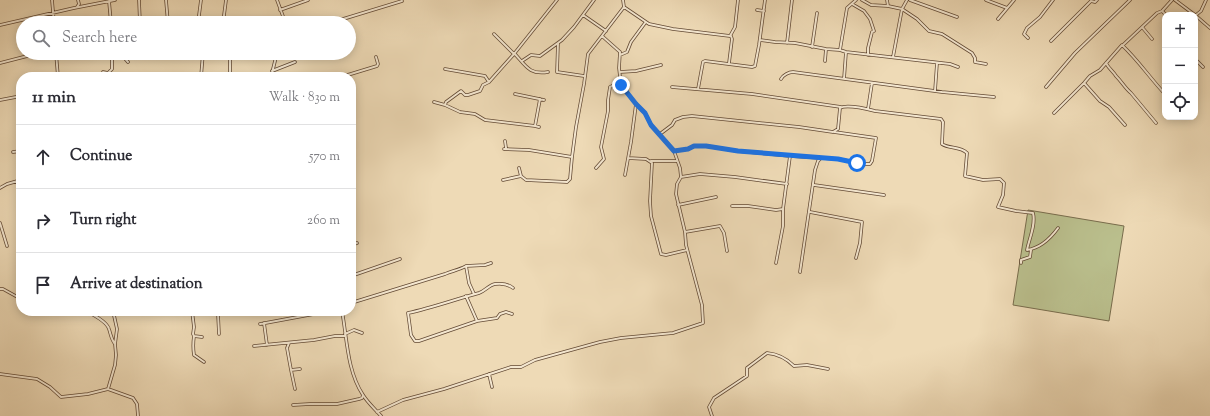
<!DOCTYPE html>
<html lang="en">
<head>
<meta charset="utf-8">
<style>
	body { margin:0; font-family:"Sorts Mill Goudy",serif; background:#f7f7f7; color:#2b2b33 }
	.controls { position:absolute; right:12px; top:12px; display:grid; overflow:hidden; border-radius:8px; box-shadow:0 2px 10px #0003 }
	.controls button { width:36px; height:36px; display:grid; place-items:center; padding:0; border:0; border-bottom:1px solid #e1e1e2; background:#fff; color:#2b2b33; font:20px sans-serif }
	.stop { position:absolute; width:12px; height:12px; margin:-9px; border:3px solid #1a73e8; border-radius:50%; background:#fff }
	.stop.end { background:#1a73e8; border-color:#fff; box-shadow:0 1px 4px #0008 }
	.list { margin:0; padding:0; list-style:none }
	h2 { display:flex; justify-content:space-between; align-items:center; height:52px; margin:0; padding:0 16px; font-size:17px }
	h2 small { font-size:13px; font-weight:400; color:#7c7c81 }
	.list li { display:grid; grid-template-columns:26px 1fr auto; gap:12px; align-items:center; box-sizing:border-box; height:64px; padding:0 16px; border-top:1px solid #e1e1e2 }
	.list b { display:block; font-size:15px; white-space:nowrap }
	.list em { font-size:13px; font-style:normal; color:#7c7c81 }
	.icon { flex:none; width:22px; height:22px; fill:none; stroke:currentColor; stroke-width:2; stroke-linecap:round; stroke-linejoin:round }
	.map { position:relative; flex:none; width:1210px; height:416px; overflow:hidden }
	.search { position:absolute; background:#fff; box-shadow:0 2px 10px #0003; left:16px; top:16px; width:340px; height:44px; display:flex; align-items:center; gap:10px; box-sizing:border-box; padding:0 14px; border-radius:22px; color:#7c7c81; font-size:15px }
	.panel { position:absolute; background:#fff; box-shadow:0 2px 10px #0003; left:16px; top:72px; width:340px; height:244px; border-radius:16px }
	.map>svg:first-child { display:block }
	.green { fill:#babf8d; stroke:#786c4c }
	.lines { fill:none; stroke-linecap:round; stroke-linejoin:round }
	.minor-casing { stroke:#634a35; stroke-width:3.5 }
	.minor { stroke:#f4e7d0; stroke-width:2 }
	.route { stroke:#1a73e8; stroke-width:5 }
</style>
</head>
<body>
<div class="map">
<svg width="1210" height="416" viewBox="0 0 1210 416">
	<rect width="100%" height="100%" fill="#eedab6"/>
	<filter id="stains"><feTurbulence type="fractalNoise" baseFrequency=".005" numOctaves="4"/><feColorMatrix values="0 0 0 0 .2 0 0 0 0 .09 0 0 0 0 .02 0 0 0 .5 -.17"/></filter>
	<radialGradient id="worn" r=".72"><stop offset=".6" stop-color="#630" stop-opacity="0"/><stop offset="1" stop-color="#630" stop-opacity=".3"/></radialGradient>
	<path class="green" d="M1028 210 1124 226 1109 321 1013 305Z"/>
	<g class="lines">
		<g class="minor-casing">
			<path id="minor" d="M52 0 54 23
				M139 0 140 23
				M166 0 168 23
				M277 0 284 19 283 23
				M862 0 871 5 888 6 902 9 917 19 929 31 942 34 972 53 975 58V62L986 64
				M887 0 888 6
				M910 0 957 17
				M986 0 1007 8
				M1175 0 1195 15
				M109 1 111 23
				M1091 1 1095 2 1097 0
				M852 4 864 11 870 19 874 31 872 32 868 48V55
				M77 7 79 4 78 0
				M624 7 649 24 673 29 730 36
				M280 10 308 0
				M757 10 764 11
				M1162 11 1166 15
				M583 15 606 31
				M1195 15 1210 28
				M1196 15 1201 11 1206 0
				M998 19 1014 0
				M198 23 201 0
				M223 23 226 0
				M330 23 402 1
				M0 25 74 8 115 0
				M1142 27 1152 39
				M494 34 514 54 557 0
				M730 36 735 27 738 0
				M1028 38 1024 34 1027 28 1040 17 1053 0
				M760 40 775 42 795 43 826 49 840 50 846 52 950 64 958 67
				M1051 41 1091 1
				M558 43 557 72 584 76
				M787 43 792 0
				M1123 45 1157 13 1162 11 1172 0
				M812 47 817 13
				M840 50 847 8 856 0
				M56 53 58 77
				M112 53 122 55 128 62
				M514 53C526 66 529 75 548 72
				M514 54 489 82 483 85 480 91 468 95H465L461 91 446 102 445 105 460 112 475 114 485 120 535 126 540 99
				M620 55 627 52 631 42 645 23
				M893 57 902 9 907 0
				M1195 59 1203 67
				M522 61 531 55 540 56 562 40 574 27 594 0
				M825 61 826 49
				M0 63 39 53
				M729 63 732 39 731 36H730
				M1106 63C1109 69 1113 71 1116 76 1122 82 1125 88 1131 93L1156 123
				M445 69 485 76 489 82
				M272 71 295 62
				M103 72 108 73 112 69V53
				M620 72 636 71 661 65
				M201 77 203 53
				M230 77V53
				M271 77 277 53
				M341 77 377 66 378 64 376 57
				M781 79C783 75 789 72 793 72L942 92 994 97
				M844 79 846 52
				M1084 83 1100 101 1109 107 1125 125
				M672 87 752 94 841 107
				M1046 87 1075 53 1130 0
				M698 89 703 62 705 61 752 67 755 66 759 45 765 0
				M935 91 937 63
				M515 94 544 100
				M0 100 21 96
				M434 102 445 105
				M868 109 872 83
				M1054 113 1084 83 1090 76 1100 70 1122 45C1138 60 1150 78 1165 94
				M535 126 539 127
				M660 134 672 125 675 120 683 117 692 116 799 127 833 132 838 129 840 108C847 104 867 109 875 111L941 119 943 122 942 144C949 149 960 146 967 153L965 176 983 180 1000 179 1004 183 1003 195 998 207 1016 211 1033 213C1036 225 1029 239 1027 250 1041 248 1050 239 1058 228
				M505 141 506 148
				M674 151 688 149 695 146H706L738 151 790 156 783 209 776 210 748 206H732
				M13 152 21 151
				M790 156 838 159 864 164H870L872 161 876 138 834 132
				M572 157 576 127 584 84 588 54 624 7 623 0
				M628 158 646 159 652 163 650 201 651 216 661 254 666 255 687 250
				M651 161H677
				M519 168 521 176
				M596 168 604 159 601 147 608 111V100L610 87 620 82
				M625 175 631 142 636 104
				M681 177 700 174 735 177 787 184
				M503 180 521 176 526 180 567 182 570 179 572 157 529 150 504 149
				M18 181 20 187 21 197
				M814 185 884 195
				M0 188 7 184 21 180
				M678 205 716 197
				M810 212 862 222 860 243 856 258
				M0 223 7 246
				M685 232 720 226 724 233 727 251
				M351 245 357 243
				M776 263 783 226V209
				M1021 263V260L1030 257 1031 250
				M800 272 815 170 818 161 821 158
				M351 276 400 259
				M0 289H3L21 299
				M474 294 469 283 466 266 485 265 491 263
				M466 296 477 321
				M351 303 445 274C452 271 459 270 466 266
				M86 311C92 314 107 322 109 329 111 335 111 339 115 344
				M144 311V313
				M192 311 194 327 193 334 194 336 202 337
				M342 311C347 338 347 371 363 395 368 403 375 409 381 416
				M512 314 506 312 500 314 497 318 477 321 419 341H415L411 335 408 313C432 308 456 299 479 293 485 291 489 285 495 284 502 283 508 284 513 288
				M264 323 267 345
				M260 324 330 311
				M219 334 218 314 220 311
				M345 334 354 330 362 333
				M194 336C193 343 193 349 194 355L204 362
				M289 343 287 348 291 370 300 369
				M254 346 314 340 335 336H345
				M291 370 295 389
				M0 374 37 379 50 387 61 397 88 394 108 389 133 398 137 404 138 416
				M489 374 492 387
				M108 389 115 365 116 355 115 344 117 329 113 311
				M293 405 310 404H337L359 399 362 398 363 395
				M377 412 403 400 444 389 511 367H521L535 360 600 342 621 338 673 333 703 323 702 305 686 245 685 232 676 194 677 184 681 177 680 168 674 151 651 125 645 113 636 104 621 85 619 68 620 52 602 36
				M712 416 709 407 714 398 747 376V368L767 353C778 354 786 358 794 366L807 365 828 369"/>
		</g>
		<use href="#minor" class="minor"/>
	</g>
	<g class="lines">
		<path class="route" d="M621 85 636 104 645 113 651 125 674 151 688 149 694 146H706L738 151 838 159 857 163"/>
	</g>
	<rect width="100%" height="100%" filter="url(#stains)"/>
	<rect width="100%" height="100%" fill="url(#worn)"/>
</svg>
<div class="controls">
<button>+</button>
<button>−</button>
<button><svg class="icon" aria-label="locate" viewBox="0 0 24 24"><circle cx="12" cy="12" r="6"/><path d="M12 2v4M12 18v4M2 12h4M18 12h4"/></svg></button>
</div>
<div class="stop" style="left:857px;top:163px"></div>
<div class="stop end" style="left:621px;top:85px"></div>
<div class="search"><svg class="icon" aria-label="search" viewBox="0 0 24 24"><circle cx="10" cy="10" r="6"/><path d="M15 15l6 6"/></svg>Search here</div>
<section class="panel">
<h2>11 min<small>Walk · 830 m</small></h2>
<ul class="list">
<li><svg class="icon" aria-label="ahead" viewBox="0 0 24 24"><path d="M12 20V5M6 11l6-6 6 6"/></svg><div><b>Continue</b></div><em>570 m</em></li>
<li><svg class="icon" aria-label="right" viewBox="0 0 24 24"><path d="M7 20v-9h11M14 6l5 5-5 5"/></svg><div><b>Turn right</b></div><em>260 m</em></li>
<li><svg class="icon" aria-label="arrive" viewBox="0 0 24 24"><path d="M6 21V4h12l-3 4 3 4H6"/></svg><div><b>Arrive at destination</b></div></li>
</ul>
</section>
</div>
</body>
</html>
